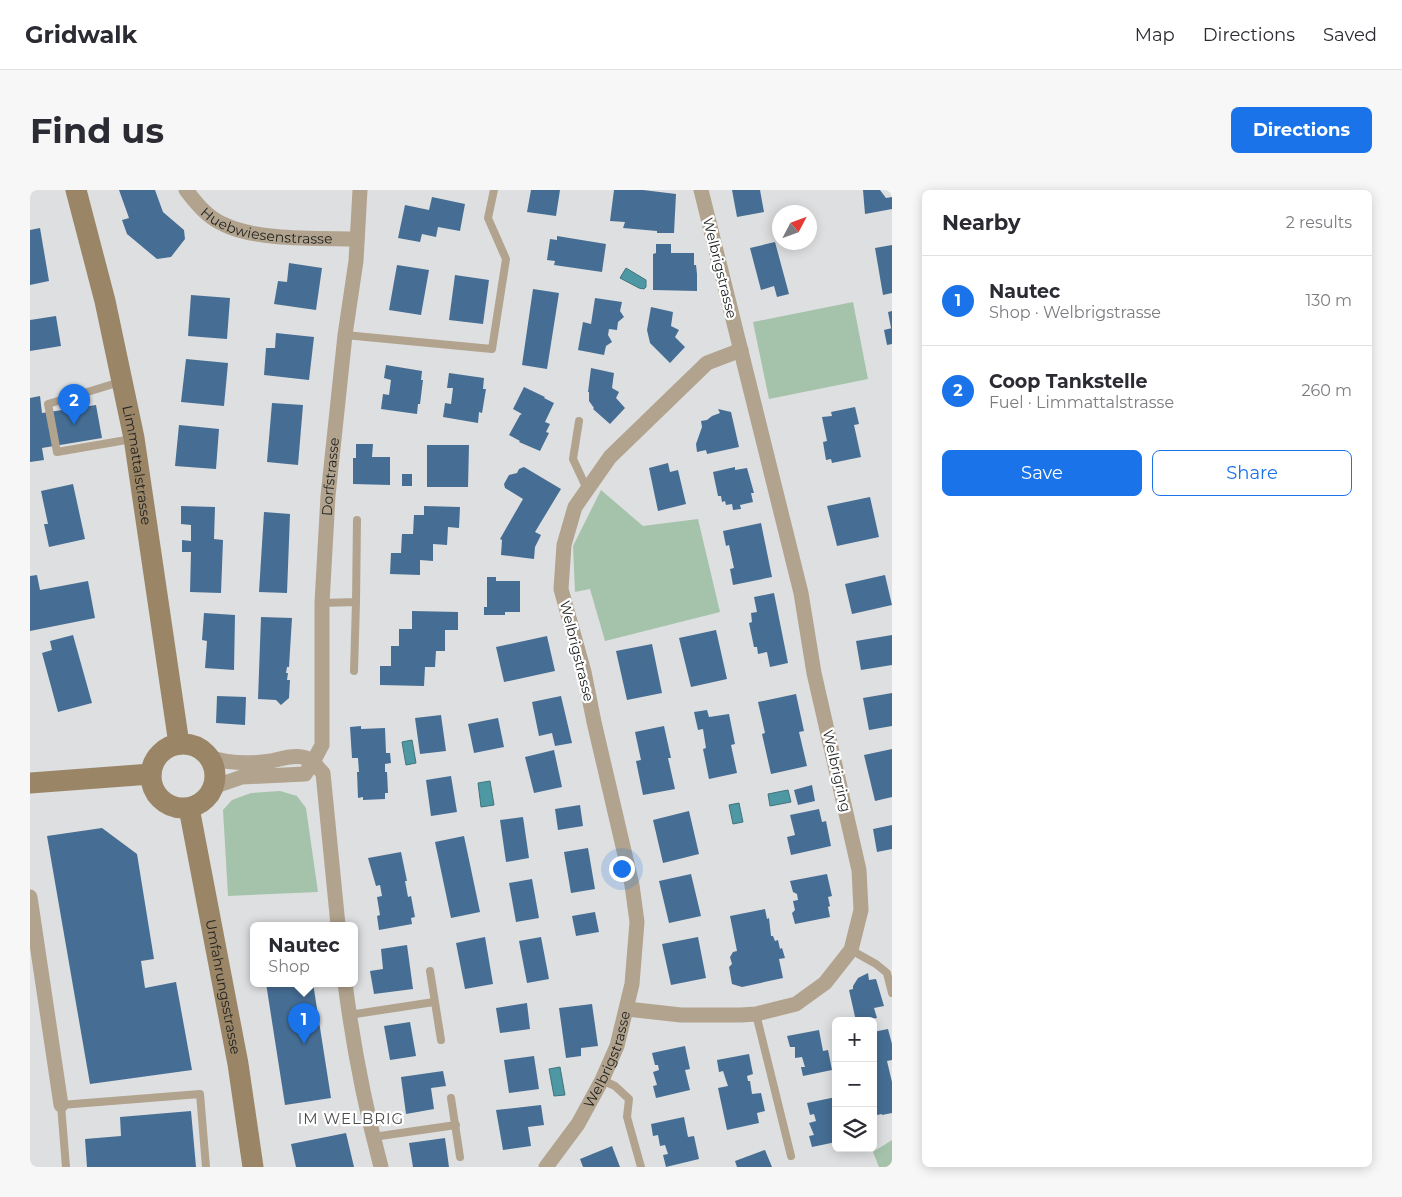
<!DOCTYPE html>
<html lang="en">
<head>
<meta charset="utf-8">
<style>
	body { margin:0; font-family:Montserrat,sans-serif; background:#f7f7f7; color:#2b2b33 }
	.controls { position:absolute; right:15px; bottom:15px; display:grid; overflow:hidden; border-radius:8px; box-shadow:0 2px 12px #0003 }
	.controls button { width:45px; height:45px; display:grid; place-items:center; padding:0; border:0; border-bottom:1px solid #e1e1e2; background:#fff; color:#2b2b33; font:25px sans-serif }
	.compass { position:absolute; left:742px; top:15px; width:45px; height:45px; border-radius:50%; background:#fff; box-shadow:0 2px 12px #0003; rotate:49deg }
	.you { position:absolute; left:591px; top:678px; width:18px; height:18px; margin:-12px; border:4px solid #fff; border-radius:50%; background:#1a73e8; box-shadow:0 0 0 8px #1a73e833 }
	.badge { display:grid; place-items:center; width:32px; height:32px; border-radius:50%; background:#1a73e8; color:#fff; font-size:16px; font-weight:700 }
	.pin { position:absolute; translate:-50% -41px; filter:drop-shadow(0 1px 2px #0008) }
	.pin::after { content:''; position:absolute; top:26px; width:18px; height:15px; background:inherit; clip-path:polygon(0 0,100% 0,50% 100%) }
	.popup { position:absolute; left:220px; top:732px; width:108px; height:65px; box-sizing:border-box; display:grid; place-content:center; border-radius:8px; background:#fff; filter:drop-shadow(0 1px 4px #0005); font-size:16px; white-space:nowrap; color:#7c7c81 }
	.popup b { font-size:19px; color:#2b2b33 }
	.popup::after { content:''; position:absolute; left:50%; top:100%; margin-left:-10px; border:10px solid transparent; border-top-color:#fff }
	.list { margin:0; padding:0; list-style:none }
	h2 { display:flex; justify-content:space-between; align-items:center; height:65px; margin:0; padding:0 20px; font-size:21px }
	h2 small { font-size:16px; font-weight:400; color:#7c7c81 }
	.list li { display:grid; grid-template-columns:32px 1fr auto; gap:15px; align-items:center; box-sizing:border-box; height:90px; padding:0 20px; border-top:1px solid #e1e1e2 }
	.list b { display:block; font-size:19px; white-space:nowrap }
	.list p { margin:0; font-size:16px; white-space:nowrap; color:#7c7c81 }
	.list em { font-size:16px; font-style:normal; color:#7c7c81 }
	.actions { display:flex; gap:10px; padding:15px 20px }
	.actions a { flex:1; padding:11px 0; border:1px solid #1a73e8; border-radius:8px; text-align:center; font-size:18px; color:#1a73e8 }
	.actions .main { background:#1a73e8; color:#fff }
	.icon { flex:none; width:28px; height:28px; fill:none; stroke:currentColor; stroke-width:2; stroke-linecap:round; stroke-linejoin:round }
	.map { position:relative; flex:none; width:862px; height:977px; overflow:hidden; border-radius:8px }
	header { display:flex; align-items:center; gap:30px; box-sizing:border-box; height:70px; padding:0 25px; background:#fff; border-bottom:1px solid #e1e1e2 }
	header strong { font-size:24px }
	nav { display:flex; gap:28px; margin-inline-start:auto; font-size:18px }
	.intro { display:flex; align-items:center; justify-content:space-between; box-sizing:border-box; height:120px; padding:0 30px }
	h1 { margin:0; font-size:35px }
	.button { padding:12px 22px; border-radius:8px; background:#1a73e8; color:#fff; font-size:18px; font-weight:700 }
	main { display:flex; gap:30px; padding:0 30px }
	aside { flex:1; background:#fff; border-radius:8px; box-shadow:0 2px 12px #0003 }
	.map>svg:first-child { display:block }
	.green { fill:#a5c3ab }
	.water { fill:#4e98a4; stroke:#40747c }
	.building { fill:#466e94 }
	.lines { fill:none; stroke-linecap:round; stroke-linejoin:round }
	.lane { stroke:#b1a38e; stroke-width:8 }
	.street { stroke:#b1a38e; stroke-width:15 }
	.secondary { stroke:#9a8666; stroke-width:21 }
	.labels { text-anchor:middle; stroke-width:4.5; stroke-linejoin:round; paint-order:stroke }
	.street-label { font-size:14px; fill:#1f2020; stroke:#fff }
	.neighbourhood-label { font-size:15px; letter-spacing:1px; fill:#4c4d4d; stroke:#fff }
</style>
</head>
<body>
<header>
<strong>Gridwalk</strong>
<nav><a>Map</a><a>Directions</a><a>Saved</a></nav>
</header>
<div class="intro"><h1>Find us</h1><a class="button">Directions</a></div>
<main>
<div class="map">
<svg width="862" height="977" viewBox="0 0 862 977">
	<rect width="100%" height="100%" fill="#dedfe0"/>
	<path class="green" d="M823 112 838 189 739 209 723 132Z
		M571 300 613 336 668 329 690 422 575 451 560 399 545 402 543 356Z
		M250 601 267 606 276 618 288 702 198 706 193 620 202 610 221 603Z
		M862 950V977H849L843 962Z"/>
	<path class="water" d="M596 78 616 90V97L614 99 609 98 590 88Z
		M382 550 386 573 376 575 372 552Z
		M460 591 464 615 451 617 448 593Z
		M758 600 761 612 740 616 738 604Z
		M709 613 713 632 703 634 699 615Z
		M530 877 535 905 524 906 519 879Z"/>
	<path class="building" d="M89 0H125L133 22 154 40 155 49 141 67 127 69 97 44 92 30 99 28Z
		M501 0H530L526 26 497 22Z
		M584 0H613L646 4 644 43H627V41L593 38 595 32 580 31Z
		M702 0H730L734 22 707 27Z
		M833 0H850L856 8 862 7V19L835 24Z
		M402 7 435 14 430 41 408 37 406 47 392 44 390 52 368 48 375 15 399 20Z
		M10 38 19 91 0 95V40Z
		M527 46 576 54 572 82 524 75 525 71 517 70 520 49 527 50Z
		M745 52 759 104 747 107 744 96 731 100 720 58Z
		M626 54H641V63H664V75H666L667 84V101L623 100V64L626 63Z
		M862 55V103L853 105 845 58Z
		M259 73 292 78 286 120 244 114 248 91 257 92Z
		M367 75 399 80 391 125 359 120Z
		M425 85 459 90 453 134 419 130Z
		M503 99 529 103 517 179 492 175Z
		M161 105 200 108 197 149 158 146Z
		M565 108 592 112 590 121 594 127 588 132 587 140 579 139 578 145 582 152 576 156 574 165 548 160 553 132 561 134Z
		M621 117 643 122 641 136 649 140 645 147 655 157 640 173 620 153 617 140Z
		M862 121V138H861L858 122Z
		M26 126 31 156 0 161V130Z
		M862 138V154L857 155 854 140Z
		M246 143 284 147 279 190 234 185 236 158H245Z
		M156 169 198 173 194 216 151 212Z
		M356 175 392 181 391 190H393L390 214H388L387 224 351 219 353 204 359 205 361 190 354 188Z
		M561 178 584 183 582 198 589 202 586 208 595 218 580 234 563 219 564 218 559 211V202H558Z
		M419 183 454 188 453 199H456L452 223 449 222 448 233 413 227 415 213 421 214 423 198H417Z
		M494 197 515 207 514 208 524 213 515 232 520 234 516 242 519 243 510 261 489 252 490 251 479 245 490 225 492 224 483 219Z
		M10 206 12 223 66 215 72 248 12 258 14 270 0 272V208Z
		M242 213 273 215 268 275 237 272Z
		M825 217 829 234 824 235 831 267 802 273 801 269 796 270 793 252 797 251 792 227 802 226 801 222Z
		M688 219 701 222 709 257 677 264 676 260 667 262 666 254 672 237 671 231 677 230 682 226 690 223Z
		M149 235 189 239 186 279 145 276Z
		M326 254H343L342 267H360V295L323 294V268H326Z
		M397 255H439L438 297H397Z
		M638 273 640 282 648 280 656 314 628 321 619 278Z
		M494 277 531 299 505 342 511 345 505 357 504 369 471 365 472 350 470 349 493 309 475 298 474 294 479 285 487 283 489 279Z
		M705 277V280L717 278 724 303H721L723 312 710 315 711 319 703 320 702 314 696 315 695 311 692 312 691 306H688L683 282Z
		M372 284H382V296H372Z
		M43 294 55 349 19 357 14 334H18L11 301Z
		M840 307 849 347 807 356 797 316Z
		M151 316 185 317 184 349 193 350 191 403 160 402 161 362H152V350L161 351V335L151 334Z
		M394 316 430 317 429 338 418 337 417 355 403 354V371L390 370V385L360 384 361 363H371L372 344H383L384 325H394Z
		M234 322 260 324 257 403 229 402Z
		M731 333 742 387 703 395 700 379 704 378 699 355 696 356 693 341Z
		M7 385 10 400 58 391 65 428 0 441V386Z
		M855 385 862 415 822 424 815 394Z
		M457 387H466V391H490V422H475V425H454V417H457Z
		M744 403 758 473 740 477 737 462 728 464 727 457H724L719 433 722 432 721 423 727 422 724 407Z
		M382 421 428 422V440H415V461H406L405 477H395L394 496 350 495V476H361V456H369V439H382Z
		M174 423 205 425 204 480 175 478 177 451 172 450Z
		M231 427 262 428 259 477H257L256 483H258L257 490H260L259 508 251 515 246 510 228 509Z
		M686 440 697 489 661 497 649 448Z
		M43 445 62 513 28 522 12 463 22 460 20 451Z
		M862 445V475L831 480 826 451Z
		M517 446 525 481 474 492 466 457Z
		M622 454 632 503 597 510 586 461Z
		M862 503V536L839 540 833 508Z
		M766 504 774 541 769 542 777 576 741 584 732 544 735 543 728 512Z
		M187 506 216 507 215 535 186 533Z
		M531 506 542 553 525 556 522 543 509 546 502 512Z
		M677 520 679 527 699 524 705 554 701 555 707 583 679 589 673 559 676 558 673 539 668 540 664 522Z
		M411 525 416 561 390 564 385 528Z
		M468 528 474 557 444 563 438 534Z
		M331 536V539L355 538 356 563H360L361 573 355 574V582H357L358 603H355V609L333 610V607L328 608 327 582H329L328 568H322L320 537Z
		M634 536 641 568H638L645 599 613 605 606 571 611 570 605 542Z
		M862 559V607L845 611 834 565Z
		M524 560 532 597 504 603 495 567Z
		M421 586 427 622 401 626 396 590Z
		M782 595 785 611 768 615 764 600Z
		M550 615 553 636 528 640 525 619Z
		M789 619 792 632 796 631 801 656 761 665 757 647 765 645 760 625Z
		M659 621 669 664 633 673 623 630Z
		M493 627 499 668 476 672 470 630Z
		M862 635V659L847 662 843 639Z
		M72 638 107 664 124 769 111 771 115 798 146 792 162 880 60 894 17 646Z
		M434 646 450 722 421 728 405 652Z
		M558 658 565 699 541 703 534 662Z
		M371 662 377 691H375L378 707 381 706 385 727 381 728 382 734 349 740 347 726 350 725 347 707 352 706 350 695 346 696 338 668Z
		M661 684 671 726 639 733 629 691Z
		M797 684 802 706 798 707 800 716 798 717 800 727 765 734 762 723 765 720 763 711 768 710 767 704 763 702 760 691Z
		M502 689 509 728 486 732 479 693Z
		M735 719 737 729 739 728 741 746H743L745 751 748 750 750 759 752 758 755 768 749 769 753 788 712 797 702 794 699 777 702 774 700 767 703 762 707 761 700 726Z
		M565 722 569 742 546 746 542 726Z
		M455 747 463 794 435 799 426 753Z
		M511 747 519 789 497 793 489 751Z
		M668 747 676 788 641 795 632 754Z
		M377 755 383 799 344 804 340 781 353 779 351 759Z
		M838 783 839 790 846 789 854 816 844 818 847 828 826 831 819 800 823 799V796L828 788Z
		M236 793H283L301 908 255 915Z
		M497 813 500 839 470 843 466 818Z
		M562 814 568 856 551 858V866L536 868 529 818Z
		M380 832 386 866 360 870 354 836Z
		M858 839 862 854V870L857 871 862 892V923L852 925V924L847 925 846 922H843V842Z
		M789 840 793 861 798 860 802 880 773 886 771 877H775L772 867 765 868V857H760L757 846Z
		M655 856 660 879 655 880 660 900 626 908 623 896 627 895 623 882 629 880 628 875H625L622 863Z
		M719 864 723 884 717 886 718 891H720L722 904 731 903 735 921 727 923 729 933 697 940 688 898 698 896 693 881 689 882 687 870Z
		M504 866 509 899 479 903 474 870Z
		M413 881 416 896 401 898 404 919 376 924 371 887Z
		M806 907V952L782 957 779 946 784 945 779 933 786 931 784 924 780 925 777 913Z
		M511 915 514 935 498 937 501 956 473 960 466 920Z
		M161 921 166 977H57L55 949 91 946 90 927Z
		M654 927 658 947 664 946 669 969 636 977 633 965 638 964 635 955 630 956 628 945 623 946 621 934Z
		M316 943 324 977H266L261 954Z
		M415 948 419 977H383L379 953Z
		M582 956 590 977H553L550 969Z
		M735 960 742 977H707L705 971Z"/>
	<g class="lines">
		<path class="lane" d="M315 145 462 159 476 69 458 28 464 0
			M90 192 18 214 27 262 102 249
			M549 231 543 269 557 299
			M292 413 326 412 327 330
			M324 481 326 412
			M821 760 846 774 857 783 862 803
			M400 781 411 850
			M726 824 761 966
			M319 825 404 812
			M572 890 585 896 599 909 597 927 611 977
			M421 908 430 967
			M343 947 426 935
			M36 977 31 915 170 904 176 977"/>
		<g class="street">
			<path id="s1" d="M156 0C166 13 177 27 193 34 226 51 289 48 327 49"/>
			<path d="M179 567C199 574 220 574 241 571 250 569 262 565 272 567 281 568 287 577 293 583L308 735"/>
			<path id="s2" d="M183 597 212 587 275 584 283 572 292 555V413L298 306 315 145 326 71 330 0"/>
			<path d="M0 707 31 915"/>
			<path d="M315 793C323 855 335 917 351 977"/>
			<path d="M597 819 651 825H711L726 824 766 814 795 793 821 760 831 720 829 680 784 483 771 403 671 0"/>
			<path id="s3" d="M516 977 548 934 572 890 587 856 602 794 607 732 602 695 564 532 554 482 531 399 534 355 545 317 580 267 677 173 711 160"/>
		</g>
		<g class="secondary">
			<path id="s4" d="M46 0 75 111 104 248 149 554"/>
			<circle cx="153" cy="586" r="32"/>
			<path d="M0 593 121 584"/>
			<path id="s5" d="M159 618 208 874 223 977"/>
		</g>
	</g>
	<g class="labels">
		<g class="street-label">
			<text dy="5" stroke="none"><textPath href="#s1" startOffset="94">Huebwiesenstrasse</textPath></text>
			<text transform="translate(690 78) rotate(76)" y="5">Welbrigstrasse</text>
			<text dy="5" stroke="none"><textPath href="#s4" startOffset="282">Limmattalstrasse</textPath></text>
			<text dy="5" stroke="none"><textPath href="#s2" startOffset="396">Dorfstrasse</textPath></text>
			<text transform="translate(547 461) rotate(76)" y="5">Welbrigstrasse</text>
			<text transform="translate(807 581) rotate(77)" y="5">Welbrigring</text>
			<text dy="5" stroke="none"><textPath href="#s5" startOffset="182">Umfahrungsstrasse</textPath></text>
			<text dy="5" stroke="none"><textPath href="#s3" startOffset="125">Welbrigstrasse</textPath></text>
		</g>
		<g class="neighbourhood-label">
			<text x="321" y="934">IM WELBRIG</text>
		</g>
	</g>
</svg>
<div class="controls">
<button>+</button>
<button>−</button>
<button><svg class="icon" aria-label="layers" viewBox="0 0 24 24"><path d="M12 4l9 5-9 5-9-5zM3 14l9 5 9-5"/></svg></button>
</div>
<svg class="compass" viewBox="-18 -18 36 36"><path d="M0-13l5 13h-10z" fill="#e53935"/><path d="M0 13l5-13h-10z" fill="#7c7c81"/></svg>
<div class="you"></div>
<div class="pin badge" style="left:274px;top:854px">1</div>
<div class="popup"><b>Nautec</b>Shop</div>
<div class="pin badge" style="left:44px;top:235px">2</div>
</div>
<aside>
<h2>Nearby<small>2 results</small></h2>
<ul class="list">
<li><span class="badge">1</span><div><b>Nautec</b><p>Shop · Welbrigstrasse</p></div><em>130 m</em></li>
<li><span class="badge">2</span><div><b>Coop Tankstelle</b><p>Fuel · Limmattalstrasse</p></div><em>260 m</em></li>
</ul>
<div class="actions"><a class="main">Save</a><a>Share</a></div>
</aside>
</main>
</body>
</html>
